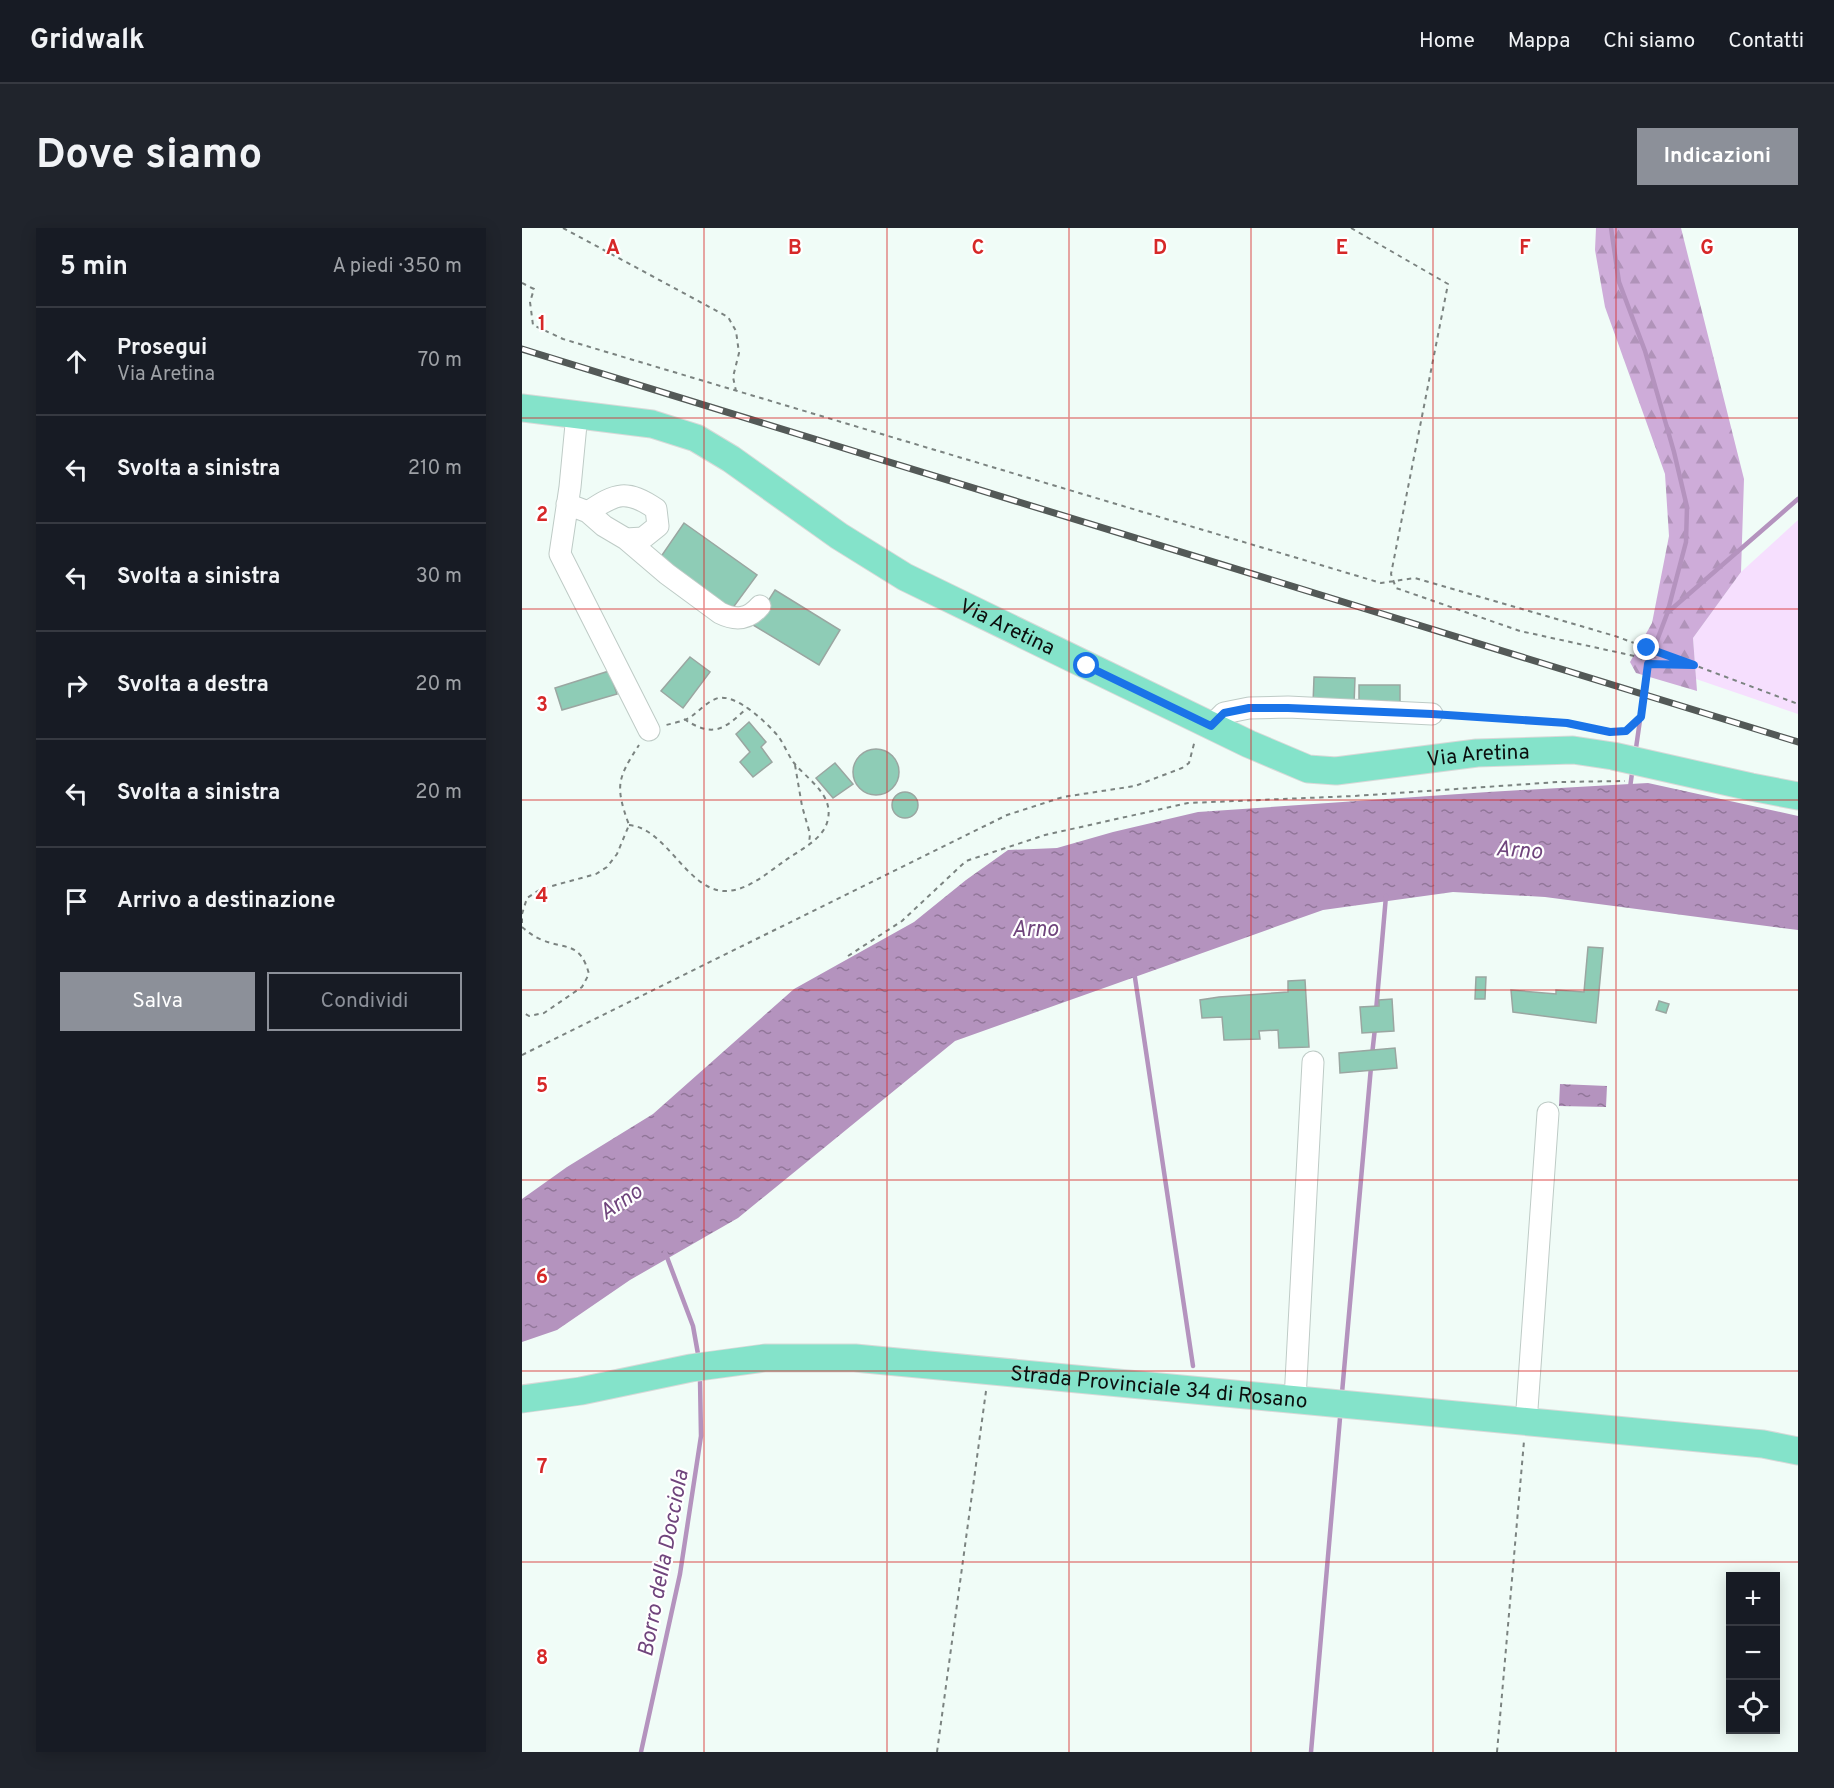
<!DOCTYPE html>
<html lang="it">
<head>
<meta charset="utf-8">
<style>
	body { margin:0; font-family:Overpass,sans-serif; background:#20242c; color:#f1f3f6 }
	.controls { position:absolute; right:18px; bottom:18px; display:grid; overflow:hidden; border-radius:0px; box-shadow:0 3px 15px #0003 }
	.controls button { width:54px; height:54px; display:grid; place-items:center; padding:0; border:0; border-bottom:2px solid #363941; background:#171b24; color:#f1f3f6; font:30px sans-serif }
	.stop { position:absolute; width:18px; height:18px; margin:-14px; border:4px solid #1a73e8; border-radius:50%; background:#fff }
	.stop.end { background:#1a73e8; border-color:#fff; box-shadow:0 2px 6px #0008 }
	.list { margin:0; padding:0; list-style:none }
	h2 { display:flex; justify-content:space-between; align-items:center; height:78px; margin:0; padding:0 24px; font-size:26px }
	h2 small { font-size:20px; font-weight:400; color:#9ea1a6 }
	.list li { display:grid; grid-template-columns:39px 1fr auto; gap:18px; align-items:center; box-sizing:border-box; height:108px; padding:0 24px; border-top:2px solid #363941 }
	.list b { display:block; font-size:22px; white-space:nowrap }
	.list p { margin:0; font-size:20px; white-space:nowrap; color:#9ea1a6 }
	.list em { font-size:20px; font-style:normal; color:#9ea1a6 }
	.actions { display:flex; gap:12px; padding:18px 24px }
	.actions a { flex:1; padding:14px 0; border:2px solid #8c9099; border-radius:0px; text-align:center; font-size:21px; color:#8c9099 }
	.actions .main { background:#8c9099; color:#fff }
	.icon { flex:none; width:33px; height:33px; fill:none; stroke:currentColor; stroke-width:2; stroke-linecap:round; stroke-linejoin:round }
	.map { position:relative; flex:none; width:1276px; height:1524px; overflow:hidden; border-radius:0px }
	header { display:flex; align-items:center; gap:36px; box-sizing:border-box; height:84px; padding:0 30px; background:#171b24; border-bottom:2px solid #363941 }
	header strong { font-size:28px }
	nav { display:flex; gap:33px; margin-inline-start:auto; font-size:21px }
	.intro { display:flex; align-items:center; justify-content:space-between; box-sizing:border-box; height:144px; padding:0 36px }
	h1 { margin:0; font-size:42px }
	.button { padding:15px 27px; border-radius:0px; background:#8c9099; color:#fff; font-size:21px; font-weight:700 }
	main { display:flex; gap:36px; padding:0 36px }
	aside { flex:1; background:#171b24; border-radius:0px; box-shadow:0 3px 15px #0003 }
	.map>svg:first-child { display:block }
	.grass { fill:#f6dffe }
	.forest { fill:url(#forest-firs) }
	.water { fill:url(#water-ripples) }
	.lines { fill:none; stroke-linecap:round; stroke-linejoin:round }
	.stream { stroke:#b493be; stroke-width:4.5 }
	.building { fill:#8eccb6; stroke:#9aa6a1; stroke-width:1.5 }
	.minor-casing { stroke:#becbc6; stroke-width:23 }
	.major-casing { stroke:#d8d9d8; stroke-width:29 }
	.path { stroke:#7b8380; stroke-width:2; stroke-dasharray:4.5 4.5; stroke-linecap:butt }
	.minor { stroke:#fff; stroke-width:21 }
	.major { stroke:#84e3ca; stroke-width:27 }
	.rail-casing { stroke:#535957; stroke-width:7 }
	.rail { stroke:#fff; stroke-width:4.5; stroke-dasharray:14; stroke-linecap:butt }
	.route { stroke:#1a73e8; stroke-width:8 }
	.grid { fill:none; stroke:#d62828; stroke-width:1.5; stroke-opacity:0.55 }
	.labels { text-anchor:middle; stroke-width:4.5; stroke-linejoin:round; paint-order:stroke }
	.street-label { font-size:21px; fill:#0b0f0e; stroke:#fff }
	.water-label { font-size:22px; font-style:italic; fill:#6f447c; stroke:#fff }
	.grid-label { font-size:20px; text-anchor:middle; font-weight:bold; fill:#d62828; stroke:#fff; stroke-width:4.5; stroke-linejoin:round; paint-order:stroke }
</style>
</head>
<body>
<header>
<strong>Gridwalk</strong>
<nav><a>Home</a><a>Mappa</a><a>Chi siamo</a><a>Contatti</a></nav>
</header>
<div class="intro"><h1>Dove siamo</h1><a class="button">Indicazioni</a></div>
<main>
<aside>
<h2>5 min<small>A piedi · 350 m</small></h2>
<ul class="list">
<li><svg class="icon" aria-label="ahead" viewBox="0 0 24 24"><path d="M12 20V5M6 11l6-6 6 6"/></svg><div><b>Prosegui</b><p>Via Aretina</p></div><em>70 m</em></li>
<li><svg class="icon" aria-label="left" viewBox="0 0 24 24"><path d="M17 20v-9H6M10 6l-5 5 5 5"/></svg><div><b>Svolta a sinistra</b></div><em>210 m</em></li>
<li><svg class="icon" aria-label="left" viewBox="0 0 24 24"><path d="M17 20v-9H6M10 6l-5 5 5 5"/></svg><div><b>Svolta a sinistra</b></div><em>30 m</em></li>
<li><svg class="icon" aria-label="right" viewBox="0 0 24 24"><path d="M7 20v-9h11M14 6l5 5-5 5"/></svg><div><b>Svolta a destra</b></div><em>20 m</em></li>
<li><svg class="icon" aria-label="left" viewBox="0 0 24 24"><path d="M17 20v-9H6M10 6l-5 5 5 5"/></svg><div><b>Svolta a sinistra</b></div><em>20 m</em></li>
<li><svg class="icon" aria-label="arrive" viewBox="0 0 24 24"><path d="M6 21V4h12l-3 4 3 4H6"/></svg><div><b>Arrivo a destinazione</b></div></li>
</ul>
<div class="actions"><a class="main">Salva</a><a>Condividi</a></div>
</aside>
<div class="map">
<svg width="1276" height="1524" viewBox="0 0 1276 1524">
	<defs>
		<pattern id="forest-firs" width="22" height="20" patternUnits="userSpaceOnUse" patternTransform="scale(1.5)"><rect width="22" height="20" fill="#ceacd9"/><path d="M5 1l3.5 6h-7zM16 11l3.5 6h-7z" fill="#b093b9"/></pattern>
		<pattern id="water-ripples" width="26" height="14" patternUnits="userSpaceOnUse" patternTransform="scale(1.5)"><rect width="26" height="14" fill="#b493be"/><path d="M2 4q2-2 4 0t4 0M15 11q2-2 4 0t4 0" fill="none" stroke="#917699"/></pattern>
	</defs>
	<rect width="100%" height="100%" fill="#f0fcf7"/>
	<path class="grass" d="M1276 292V486L1174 451 1171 410 1219 344Z"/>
	<path class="forest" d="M1074 0H1159L1222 251 1219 344 1171 410 1175 463 1114 445 1108 434 1130 395 1147 308 1143 246 1083 79 1073 22Z"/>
	<path class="water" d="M1126 555 1276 588V702L1023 669 931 664 801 682 433 813 216 990 108 1052 35 1102 0 1114V971L45 939 131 886 272 761 392 694 444 652 486 622 535 620 591 604 676 584 966 564Z
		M1038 856 1085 858 1084 879 1037 878Z"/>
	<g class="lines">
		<path class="stream" d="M1089 0 1097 54 1123 123 1152 224 1165 279 1164 314 1145 386 1126 436 1122 466
			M1145 385 1276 271
			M1114 520 1119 485
			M1108 560 1110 545
			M612 743 671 1138
			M854 783 864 668
			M850 827 853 800
			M143 1024 171 1098 176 1126
			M820 1165 849 839
			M119 1524 158 1346 179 1208 178 1151
			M789 1524 818 1190"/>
	</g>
	<path class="building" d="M162 295 235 347 210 381 138 330Z
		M253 362 318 402 297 437 231 397Z
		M168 429 188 444 161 480 139 463Z
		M87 443 95 466 40 482 33 460Z
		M792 449 833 450 832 477 791 476Z
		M837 457H878V478H865V473H837Z
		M227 494 244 514 239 519 250 534 231 549 218 534 228 524 214 506Z
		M331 544a23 23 0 1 1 46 0a23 23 0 1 1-46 0Z
		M313 535 331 556 311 570 294 550Z
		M370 577a13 13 0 1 1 26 0a13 13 0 1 1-26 0Z
		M1066 719 1081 720 1074 795 991 784 989 762 1034 766V762L1062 764Z
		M954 749H964L963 771H953Z
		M783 752 787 819 757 820 756 802 737 803 738 811 702 812 700 789 680 790 678 772 697 769 766 764V753Z
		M870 771 872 803 840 805 838 779 857 778V772Z
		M1137 773 1147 776 1144 785 1134 782Z
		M873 820 875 840 818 845 817 825Z"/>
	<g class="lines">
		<g class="minor-casing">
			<path id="minor" d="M55 186 48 259 38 326 127 502
				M45 276 66 284 82 298 104 311 121 310 136 298 134 281C105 261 94 265 66 284
				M104 311 145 346 198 385C214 393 227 391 238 378
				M689 498 702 485 727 480 766 479 910 486
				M773 1172 791 834
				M1004 1195 1026 885"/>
		</g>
		<g class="major-casing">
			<g id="major">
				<path id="s1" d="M0 180 130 196 174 210 209 231 317 308 383 349 727 516 786 541 814 543 955 525 1051 522 1091 528 1229 559 1276 568"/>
				<path id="s2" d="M0 1171 59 1163 169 1140 243 1130H333L1241 1216 1276 1223"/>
			</g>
		</g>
		<path class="path" d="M41 0 206 89 214 103 217 125 211 149 214 163
			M829 0 926 56 869 346 874 360 998 403 1117 429 1126 436 1172 437 1276 476
			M0 55 12 61 8 74 11 97 41 111 859 355 893 350 1093 408 1172 437
			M927 487 1045 495 1088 504 1104 503 1119 489 1126 436
			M162 491C191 510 202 502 225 480
			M273 537 280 578 288 606 287 616
			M107 597C144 600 164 660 201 663 224 664 244 646 261 634 277 622 302 612 306 591 311 566 286 552 272 535 266 527 262 516 256 508 245 495 215 466 196 470 186 473 178 482 170 488 163 493 152 495 144 497
			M0 695V686L5 670 19 661 74 646 85 639 95 626 107 597C93 558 95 551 117 517
			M0 699C6 704 12 709 20 712 44 722 58 713 67 746L60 759 22 785 7 788 0 784
			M326 728 380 693 444 633 523 607 666 575 832 568 1036 554 1103 553
			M0 827 485 587 541 569 613 558 660 540 667 535 673 512
			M415 1524 464 1163
			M975 1524 1002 1213"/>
		<use href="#minor" class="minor"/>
		<use href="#major" class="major"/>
		<g class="rail-casing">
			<path id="rail" d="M0 121 1276 514"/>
		</g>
		<use href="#rail" class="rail"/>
	</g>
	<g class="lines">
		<path class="route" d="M565 438 689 498 702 485 727 480H766L910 486 1045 495 1088 504 1104 503 1119 489 1126 436 1172 437 1125 420"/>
	</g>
	<path class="grid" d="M182 0V1524M365 0V1524M547 0V1524M729 0V1524M911 0V1524M1094 0V1524M0 190H1276M0 381H1276M0 572H1276M0 762H1276M0 952H1276M0 1143H1276M0 1334H1276"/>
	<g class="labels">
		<g class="street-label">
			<text dy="7" stroke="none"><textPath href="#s1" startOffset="542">Via Aretina</textPath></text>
			<text dy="7" stroke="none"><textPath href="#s1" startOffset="1046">Via Aretina</textPath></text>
			<text dy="7" stroke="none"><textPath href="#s2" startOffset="642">Strada Provinciale 34 di Rosano</textPath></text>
		</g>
		<g class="water-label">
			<text transform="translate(997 621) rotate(4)" y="8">Arno</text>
			<text x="513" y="708">Arno</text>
			<text transform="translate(98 973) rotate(-34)" y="8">Arno</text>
			<text transform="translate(140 1335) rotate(-79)" y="8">Borro della Docciola</text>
		</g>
	</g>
	<g class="grid-label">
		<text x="91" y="26">A</text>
		<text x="273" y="26">B</text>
		<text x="456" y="26">C</text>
		<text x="638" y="26">D</text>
		<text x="820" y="26">E</text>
		<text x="1003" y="26">F</text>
		<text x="1185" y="26">G</text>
		<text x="20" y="102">1</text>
		<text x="20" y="293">2</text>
		<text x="20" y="483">3</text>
		<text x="20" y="674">4</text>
		<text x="20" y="864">5</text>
		<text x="20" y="1055">6</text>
		<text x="20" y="1245">7</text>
		<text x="20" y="1436">8</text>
	</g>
</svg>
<div class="controls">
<button>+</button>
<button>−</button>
<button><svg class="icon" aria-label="locate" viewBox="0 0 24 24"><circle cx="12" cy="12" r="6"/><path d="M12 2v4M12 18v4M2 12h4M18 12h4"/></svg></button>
</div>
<div class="stop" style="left:565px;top:438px"></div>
<div class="stop end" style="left:1125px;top:420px"></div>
</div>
</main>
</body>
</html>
